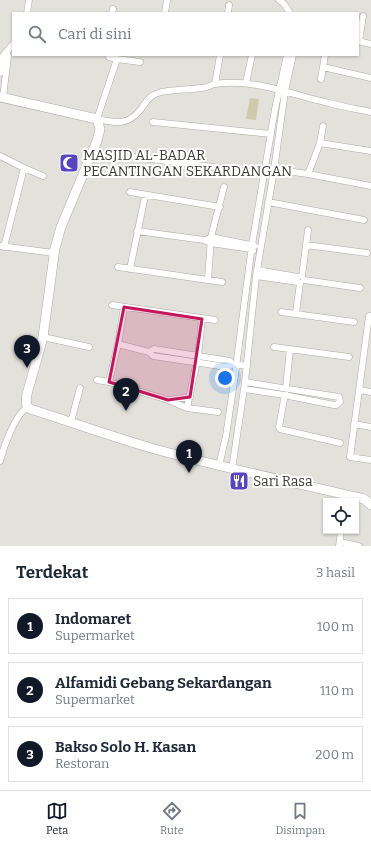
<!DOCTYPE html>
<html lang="id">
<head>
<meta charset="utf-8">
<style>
	body { margin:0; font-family:Bitter,serif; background:#f2f2f3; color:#1f2937 }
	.controls { position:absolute; right:12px; bottom:12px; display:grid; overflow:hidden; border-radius:0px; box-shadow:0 1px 3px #0004 }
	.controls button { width:36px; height:36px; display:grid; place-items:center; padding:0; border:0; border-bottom:1px solid #e0e1e3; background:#fff; color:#1f2937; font:20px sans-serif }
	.you { position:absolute; left:225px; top:378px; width:14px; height:14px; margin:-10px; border:3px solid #fff; border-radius:50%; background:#1a73e8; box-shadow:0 0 0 6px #1a73e833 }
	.badge { display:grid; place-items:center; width:26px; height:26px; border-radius:50%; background:#111827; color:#fff; font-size:13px; font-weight:700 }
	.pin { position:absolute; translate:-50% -33px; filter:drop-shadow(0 1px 2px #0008) }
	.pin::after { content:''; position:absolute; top:21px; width:14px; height:12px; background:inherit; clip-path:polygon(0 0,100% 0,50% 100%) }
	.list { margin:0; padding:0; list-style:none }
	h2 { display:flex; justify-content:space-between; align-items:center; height:52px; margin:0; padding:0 16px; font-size:17px }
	h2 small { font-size:13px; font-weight:400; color:#747a83 }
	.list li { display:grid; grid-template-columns:26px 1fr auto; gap:12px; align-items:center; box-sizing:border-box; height:56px; margin:0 8px 8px; padding:0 8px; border:1px solid #e0e1e3; border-radius:0px }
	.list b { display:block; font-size:15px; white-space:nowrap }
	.list p { margin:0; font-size:13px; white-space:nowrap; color:#747a83 }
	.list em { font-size:13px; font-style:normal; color:#747a83 }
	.icon { flex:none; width:22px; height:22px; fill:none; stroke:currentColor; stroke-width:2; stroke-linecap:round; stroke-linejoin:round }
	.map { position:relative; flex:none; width:371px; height:546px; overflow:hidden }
	.search { position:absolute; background:#fff; box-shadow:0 1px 3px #0004; left:12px; right:12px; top:12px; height:44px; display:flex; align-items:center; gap:10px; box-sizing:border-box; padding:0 14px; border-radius:0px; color:#747a83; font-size:15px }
	.sheet { height:244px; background:#fff }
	nav { display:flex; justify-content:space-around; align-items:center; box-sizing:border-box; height:56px; border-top:1px solid #e0e1e3; background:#fff; font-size:11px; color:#747a83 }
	nav a { display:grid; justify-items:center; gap:2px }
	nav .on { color:#111827 }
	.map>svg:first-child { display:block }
	.grass { fill:#cdcbac }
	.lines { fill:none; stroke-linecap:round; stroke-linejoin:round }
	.street-casing { stroke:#acaba6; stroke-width:7 }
	.secondary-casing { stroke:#acaba6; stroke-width:10 }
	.street { stroke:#fff; stroke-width:6 }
	.secondary { stroke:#fff; stroke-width:9 }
	.marked { fill:#c2185b; fill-opacity:0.2; stroke:#c2185b; stroke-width:3; stroke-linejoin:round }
	.labels { text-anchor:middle; stroke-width:4; stroke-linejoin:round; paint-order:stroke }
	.poi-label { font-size:14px; fill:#3b3b39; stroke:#fffffe; text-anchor:start }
</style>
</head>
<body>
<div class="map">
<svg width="371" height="546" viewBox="0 0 371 546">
	<rect width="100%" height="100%" fill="#e2e1dc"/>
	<path class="grass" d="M250 98 259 99 256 120 246 119Z"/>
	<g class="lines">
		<g class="street-casing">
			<path id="street" d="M279 0 284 4 290 13
				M27 13 29 0
				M112 13 113 9
				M165 13 167 0
				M228 13 229 5
				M358 41 371 44
				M359 41 363 16
				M108 55 109 57 117 59 97 119C116 123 128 126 141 109 146 102 149 96 158 93 169 89 189 90 201 88 206 88 210 85 215 84 254 78 292 95 329 103 343 107 357 109 371 112
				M117 59 140 62
				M323 67 371 78
				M0 73 3 56 13 44
				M321 79 325 55
				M246 83 252 55
				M215 84 220 55
				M3 97 8 56 6 52
				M153 122 271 134
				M320 143 371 151
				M0 156 24 168
				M135 157 268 174
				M270 169 308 174 371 186
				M308 174 320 143 323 126
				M130 192 220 207
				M268 202 364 220
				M137 231 204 240 211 243 251 249 253 251
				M208 239 211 237 255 246
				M306 245 367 253
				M0 246 54 253
				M4 247 24 168 43 176
				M118 267 222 282
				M130 269 145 196
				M257 270 298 277
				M256 276 298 282
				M302 276 308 230
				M208 280 211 237 224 187
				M304 280 360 288
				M112 305 215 320
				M281 312 354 322
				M296 313 300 283
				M371 316H369L350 457 371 460
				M43 337 89 347
				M118 344 149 352 153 356 227 367 230 366 232 364 247 366
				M274 347 349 357
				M290 349 286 388 279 427 280 429 340 443
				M149 352 154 349 230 361 232 364
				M97 380 109 382 168 400 187 408 218 412
				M109 382 118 344 124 307
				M244 389 284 395 334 405H336L340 402 339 397 245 382
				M360 390 371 392
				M168 400 190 397
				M187 408 198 356 202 319
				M71 422 80 388
				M354 424 371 427
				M0 461C4 446 14 418 25 409H30
				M219 466 226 436 235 375 252 245 275 109 287 55
				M232 469 245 382 256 276 274 170 285 91 293 55
				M340 542 359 546
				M339 546 341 531"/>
		</g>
		<g class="secondary-casing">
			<path id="secondary" d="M0 97 97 119 100 129 97 141 61 227 55 248 43 337 27 394C26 401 25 405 30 409 71 422 110 436 151 448 222 468 293 482 364 499L371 505"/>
		</g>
		<use href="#street" class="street"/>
		<use href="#secondary" class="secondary"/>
	</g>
	<path class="marked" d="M124 307 202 319 190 397 168 400 109 382Z"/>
	<defs>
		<g id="mosque-square" transform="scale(1)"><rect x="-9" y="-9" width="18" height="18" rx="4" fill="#5745bd" stroke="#fffffe"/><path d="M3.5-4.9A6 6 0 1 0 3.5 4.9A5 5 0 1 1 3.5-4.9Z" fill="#fff"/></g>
		<g id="restaurant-square" transform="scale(1)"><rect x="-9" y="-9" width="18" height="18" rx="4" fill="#5745bd" stroke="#fffffe"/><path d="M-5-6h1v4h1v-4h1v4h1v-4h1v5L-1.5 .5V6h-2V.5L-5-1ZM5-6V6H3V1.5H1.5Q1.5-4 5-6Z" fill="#fff"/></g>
	</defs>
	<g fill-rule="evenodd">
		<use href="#mosque-square" x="69" y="163"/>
		<use href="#restaurant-square" x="239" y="481"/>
	</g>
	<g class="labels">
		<g class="poi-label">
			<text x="83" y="160">MASJID AL-BADAR<tspan x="83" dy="16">PECANTINGAN SEKARDANGAN</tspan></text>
			<text x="253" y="486">Sari Rasa</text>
		</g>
	</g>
</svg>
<div class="controls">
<button><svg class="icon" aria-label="locate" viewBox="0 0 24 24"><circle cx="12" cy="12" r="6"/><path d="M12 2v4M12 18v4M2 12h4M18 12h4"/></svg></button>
</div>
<div class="you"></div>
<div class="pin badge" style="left:189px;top:473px">1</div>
<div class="pin badge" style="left:126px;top:411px">2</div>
<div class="pin badge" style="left:27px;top:368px">3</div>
<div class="search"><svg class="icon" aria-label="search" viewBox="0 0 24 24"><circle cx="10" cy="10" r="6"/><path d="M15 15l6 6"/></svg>Cari di sini</div>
</div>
<section class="sheet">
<h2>Terdekat<small>3 hasil</small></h2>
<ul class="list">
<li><span class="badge">1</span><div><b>Indomaret</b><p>Supermarket</p></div><em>100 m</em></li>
<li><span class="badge">2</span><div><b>Alfamidi Gebang Sekardangan</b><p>Supermarket</p></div><em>110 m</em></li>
<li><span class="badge">3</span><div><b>Bakso Solo H. Kasan</b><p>Restoran</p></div><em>200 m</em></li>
</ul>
</section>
<nav>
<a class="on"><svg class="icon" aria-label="map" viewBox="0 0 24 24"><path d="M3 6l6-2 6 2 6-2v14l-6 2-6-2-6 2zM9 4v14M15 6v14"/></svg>Peta</a>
<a><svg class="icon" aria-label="directions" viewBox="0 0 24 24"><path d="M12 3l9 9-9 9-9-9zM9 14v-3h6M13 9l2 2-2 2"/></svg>Rute</a>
<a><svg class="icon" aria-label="saved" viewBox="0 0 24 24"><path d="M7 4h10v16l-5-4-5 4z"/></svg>Disimpan</a>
</nav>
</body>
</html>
